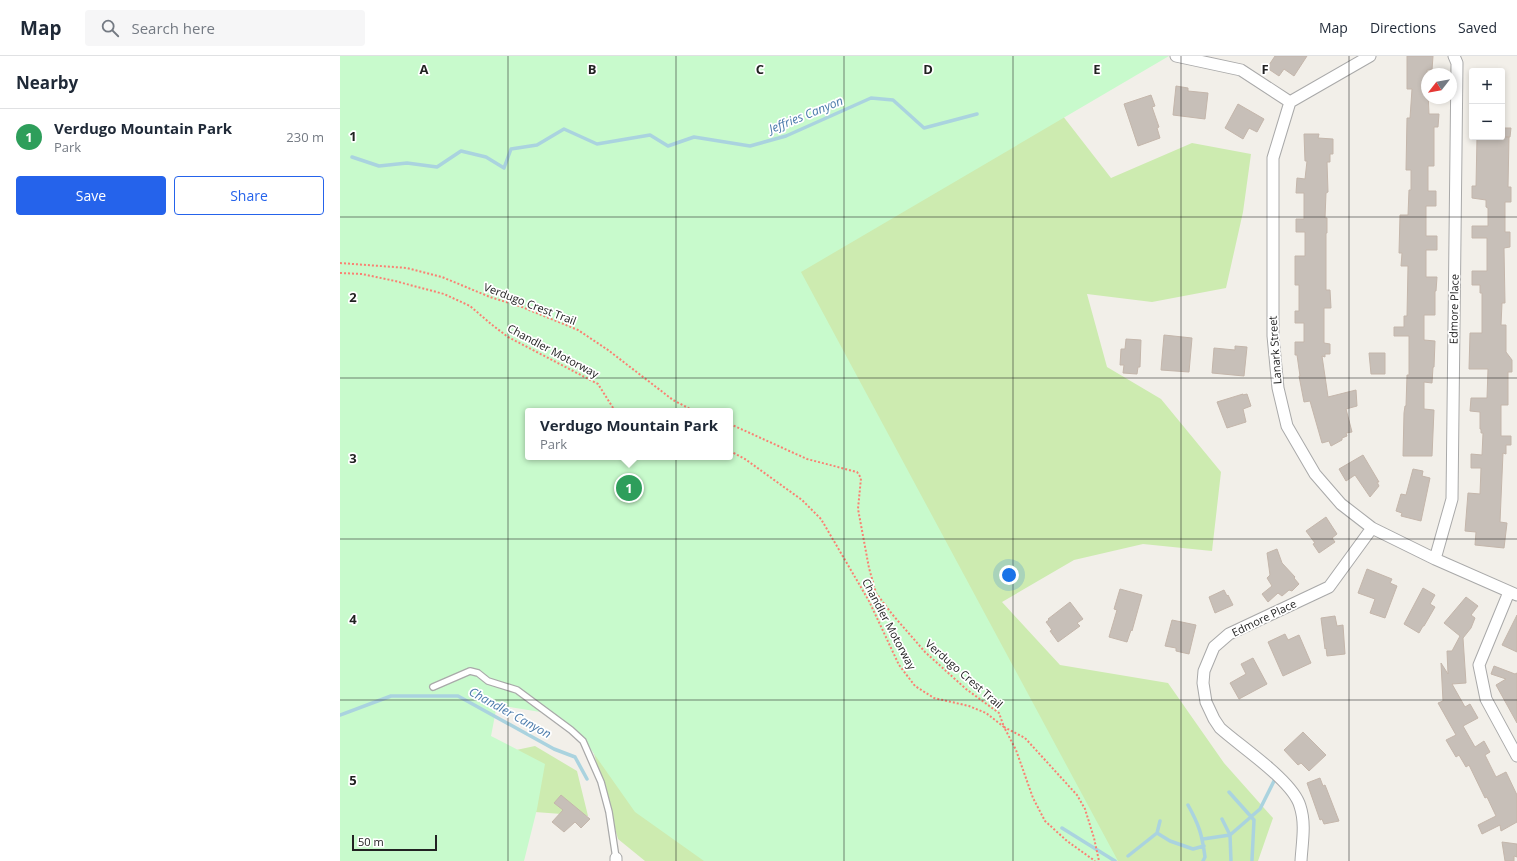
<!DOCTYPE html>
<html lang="en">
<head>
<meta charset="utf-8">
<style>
	body { margin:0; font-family:"Open Sans",sans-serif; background:#f6f6f7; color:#1f2937 }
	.controls { position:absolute; right:12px; top:12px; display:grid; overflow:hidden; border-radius:4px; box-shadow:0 2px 6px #0003 }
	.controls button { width:36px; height:36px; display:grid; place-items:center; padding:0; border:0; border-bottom:1px solid #e0e1e3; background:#fff; color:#1f2937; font:20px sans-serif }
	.compass { position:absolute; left:1081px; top:12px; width:36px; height:36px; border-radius:50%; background:#fff; box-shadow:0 2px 6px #0003; rotate:239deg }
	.scale { position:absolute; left:12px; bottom:10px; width:85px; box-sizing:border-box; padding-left:4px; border:2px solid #222; border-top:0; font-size:11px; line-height:14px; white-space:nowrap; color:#222; -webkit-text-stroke:3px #fff; paint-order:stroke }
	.you { position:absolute; left:669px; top:519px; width:14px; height:14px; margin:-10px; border:3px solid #fff; border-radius:50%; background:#1a73e8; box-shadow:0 0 0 6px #1a73e833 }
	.badge { display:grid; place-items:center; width:26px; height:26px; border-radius:50%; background:#2563eb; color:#fff; font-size:13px; font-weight:700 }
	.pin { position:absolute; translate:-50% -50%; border:2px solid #fff; box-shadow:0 1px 4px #0006 }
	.popup { position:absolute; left:185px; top:352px; width:208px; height:52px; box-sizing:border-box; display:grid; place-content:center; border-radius:4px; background:#fff; filter:drop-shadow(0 1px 3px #0005); font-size:13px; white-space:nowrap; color:#747a83 }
	.popup b { font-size:15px; color:#1f2937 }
	.popup::after { content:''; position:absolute; left:50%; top:100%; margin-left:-8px; border:8px solid transparent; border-top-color:#fff }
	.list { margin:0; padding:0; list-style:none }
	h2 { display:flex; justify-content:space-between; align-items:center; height:52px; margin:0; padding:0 16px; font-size:17px }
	h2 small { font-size:13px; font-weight:400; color:#747a83 }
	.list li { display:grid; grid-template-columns:26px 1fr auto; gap:12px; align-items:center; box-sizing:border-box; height:56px; padding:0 16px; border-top:1px solid #e0e1e3 }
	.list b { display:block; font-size:15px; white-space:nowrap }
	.list p { margin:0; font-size:13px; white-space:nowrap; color:#747a83 }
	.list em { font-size:13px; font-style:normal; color:#747a83 }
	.actions { display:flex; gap:8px; padding:12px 16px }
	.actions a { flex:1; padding:9px 0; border:1px solid #2563eb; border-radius:4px; text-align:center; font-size:14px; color:#2563eb }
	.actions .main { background:#2563eb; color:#fff }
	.icon { flex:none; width:22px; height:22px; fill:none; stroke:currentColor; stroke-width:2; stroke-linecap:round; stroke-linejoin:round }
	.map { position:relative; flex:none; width:1177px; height:805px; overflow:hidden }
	header { display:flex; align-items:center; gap:24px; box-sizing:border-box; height:56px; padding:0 20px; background:#fff; border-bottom:1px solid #e0e1e3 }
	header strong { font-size:19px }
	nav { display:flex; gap:22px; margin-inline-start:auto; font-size:14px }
	.search { width:280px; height:36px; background:#f6f6f7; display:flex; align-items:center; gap:10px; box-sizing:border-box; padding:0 14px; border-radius:4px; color:#747a83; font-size:15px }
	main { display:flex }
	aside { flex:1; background:#fff }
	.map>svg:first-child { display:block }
	.grass { fill:#cdebb0; fill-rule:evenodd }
	.park { fill:#c8facc; fill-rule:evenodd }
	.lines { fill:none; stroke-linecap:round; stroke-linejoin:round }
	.stream { stroke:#aad3df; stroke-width:3.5 }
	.building { fill:#c7bfb8; stroke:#c4b6ab }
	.lane-casing { stroke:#a9a9a9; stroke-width:8 }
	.street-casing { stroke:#a9a9a9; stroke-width:13 }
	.path { stroke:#fa8072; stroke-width:2; stroke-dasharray:2 2; stroke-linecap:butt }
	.lane { stroke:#fff; stroke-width:5.5 }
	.street { stroke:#fff; stroke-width:11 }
	.grid { fill:none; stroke:#222; stroke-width:1; stroke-opacity:0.55 }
	.labels { text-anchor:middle; stroke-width:3.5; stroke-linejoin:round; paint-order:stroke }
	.street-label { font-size:11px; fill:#222; stroke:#fff }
	.water-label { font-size:12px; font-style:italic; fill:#4a7aab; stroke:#fff }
	.grid-label { font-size:13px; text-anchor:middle; font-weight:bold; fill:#222; stroke:#fff; stroke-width:3.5; stroke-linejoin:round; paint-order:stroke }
</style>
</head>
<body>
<header>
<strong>Map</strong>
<div class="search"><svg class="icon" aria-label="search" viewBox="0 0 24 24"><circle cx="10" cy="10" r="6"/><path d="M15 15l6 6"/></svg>Search here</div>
<nav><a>Map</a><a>Directions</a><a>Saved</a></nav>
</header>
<main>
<aside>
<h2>Nearby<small></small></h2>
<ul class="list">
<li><span class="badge" style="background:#2e9e5b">1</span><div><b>Verdugo Mountain Park</b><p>Park</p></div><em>230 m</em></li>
</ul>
<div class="actions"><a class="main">Save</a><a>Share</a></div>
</aside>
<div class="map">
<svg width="1177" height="805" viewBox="0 0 1177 805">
	<rect width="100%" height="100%" fill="#f2efe9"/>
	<path class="grass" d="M0 0 712 46 771 122 852 87 911 98 903 156 886 232 812 246 747 238 767 311 821 343 881 416 872 495 803 488 734 504 662 546 720 609 828 627 884 707 933 762 918 805H305L278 783 251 687 172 625 118 618 158 698 195 690 237 715 248 760 195 756 0 805ZM188 355H390V401H188Z"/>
	<path class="park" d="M0 0H829L461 216 778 805H364L295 756 245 685 213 658 157 649 151 680 205 708 197 753 184 805H0ZM188 355H390V401H188Z"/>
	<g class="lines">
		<path class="stream" d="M12 101 39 110 67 107 97 111 121 95 146 101 164 112 171 93 197 89 224 73 257 88 310 79 328 90 354 81 410 90 446 80 531 42 553 44 584 72 637 58
			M0 659 51 640H118L214 693 235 701 247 723
			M889 736 914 764 912 804
			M848 749C859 769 862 778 865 801L863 805
			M882 763 890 779 891 805
			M722 772 775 805
			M817 777 830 785 853 793 864 790
			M863 783 890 779 920 753 936 721
			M788 800 817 777 820 765"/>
	</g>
	<path class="building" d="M935 0H967L954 20 944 13 939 20 927 12Z
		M1067 0H1093L1092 14H1087L1089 58H1099L1098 71H1094V110H1088V135H1096V150H1086V180H1097V194H1086V221H1097L1096 235H1095V259H1084V284L1095 285 1094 311H1093L1092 327 1084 326V353L1094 354 1092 400H1063L1064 357 1065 350H1066L1067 319H1069V280H1054V271H1064V260H1067L1068 210H1061L1062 197H1059L1060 159H1068L1069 134H1071V114H1066L1067 62H1070L1072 33H1067Z
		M836 30 848 32V35L868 37 865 63 833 59Z
		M811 39 815 50 812 51 819 71 817 72 820 82 798 90 784 48Z
		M898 48 924 63 917 76 909 72 903 83 885 72Z
		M1162 72H1171L1170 81H1162Z
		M964 78H979L978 82 993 83V98H990V106H987L988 136 986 137 985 162H987V177H986V234H990L991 252H984V287L990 288V298H985V301L982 300 988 341 1016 334 1017 350 1006 353 1012 376 1006 377 1007 380 1002 382V384L991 390 989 385 982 387 970 345 964 346 959 320H960L957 299H955V286H964V267H955V255H959V229H955V200H965V176H956V163H964V137H956L957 122 965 123 967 105H965Z
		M1137 81H1169L1168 131H1171V146H1165V176H1170V191L1164 192 1165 247H1162L1161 269H1166V296L1172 304V316H1168V349H1161V380H1171V389H1166V398L1163 397 1160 466 1167 467 1164 492 1135 489 1136 476 1125 475 1128 437 1140 438 1141 412H1131V398L1142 399 1143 377H1141V373H1140V356L1130 355 1131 342H1147L1148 313H1129L1130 277H1142V237H1140V229H1132V215H1147V182H1132V170H1148V152L1146 151V144L1132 142V130H1136Z
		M824 279 852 282 849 316 821 314Z
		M786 283 801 284 800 311H798L797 318 783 317 784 309H780L781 293H785Z
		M895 290 907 291 904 320 872 317 874 292 895 294Z
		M1029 297H1045V318H1031Z
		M903 338V339L907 338 911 350 903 353 906 366 887 372 877 346Z
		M1023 399 1039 426H1037L1039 430 1030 441 1015 419 1006 425 999 413Z
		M1073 413 1083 415 1082 420 1090 422 1081 465 1061 460 1062 457 1056 455 1061 438 1066 439Z
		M986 461 997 478 992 482 995 486 979 497 973 488 975 487 966 475Z
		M937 493 942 507 955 521 954 522 959 528 952 535 949 534 942 540 938 537 928 546 922 538 932 530 927 522 930 519 927 497Z
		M1027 513 1052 523 1050 527 1057 530 1045 562 1030 557 1035 543 1018 537Z
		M1083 532 1095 539 1090 548 1095 551 1084 570H1083L1079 577 1064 568Z
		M780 533 802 539 792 575 791 574 787 586 769 581 777 554 774 553Z
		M884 534 887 540 888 539 893 549 875 557 869 541Z
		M1126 541 1138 550 1131 559 1135 562 1131 572 1123 582 1126 627 1112 628 1125 651 1130 648 1138 662 1123 670 1135 691 1144 685 1150 696 1145 699 1156 721 1166 716 1177 739V766L1161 775 1160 769 1142 778 1138 769 1156 760 1147 741 1145 742 1129 709 1126 711 1119 699 1116 701 1106 684 1116 679 1098 647 1103 645 1101 607 1108 618 1107 595H1112L1120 580 1104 567Z
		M730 546 743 563 737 567 740 570 718 586 710 575 712 574 706 566 709 564 708 563Z
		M1177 559V596L1162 589Z
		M995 560 997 570 1003 569 1005 598 987 600 986 592 985 593 981 562Z
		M832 564 856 569 849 598 836 595V592L825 590Z
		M945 578 948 584 959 579 971 607 943 620 928 586Z
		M913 602 927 628 899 643 890 627 906 618 901 608Z
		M1154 610 1175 618 1177 617V667L1156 629 1166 623 1151 618Z
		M963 676 986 699 969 715 961 707 958 709 944 694Z
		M980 722 983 730 985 729 987 734 999 765 984 768 982 763 980 764 967 727Z
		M221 739 250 763 241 772 235 766 224 776 212 766 223 754 214 747Z
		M1162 786 1177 788V801L1174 800V805H1165Z"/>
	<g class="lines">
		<g class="lane-casing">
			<path id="lane" d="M93 631 130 615 138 617 148 625 177 634 231 674 243 685 261 726 269 756 276 802"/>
		</g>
		<g class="street-casing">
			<path id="street" d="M836 0 901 14 950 46 1030 0
				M950 46 933 102V280L938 332 947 370 975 418 1001 448 1032 472 1095 503 1177 539
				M1095 503 1112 443 1117 7 1114 0
				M1169 536 1139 609 1146 643 1177 700
				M276 805V802
				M961 805C962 787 966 768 960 750 953 725 901 691 880 672L874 663 866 646 863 627 864 615 874 591 889 578 989 531 1032 472"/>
		</g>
		<path class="path" d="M0 207 67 212 102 221 150 241 182 251 238 274 268 294 333 344 354 355
			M0 217 22 218 55 225 104 238 130 250 151 268 168 281 258 328 275 355
			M390 368 467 403 517 416 521 422 518 453 529 512 536 537 552 558 585 596 626 633 659 657 664 671 685 682 737 739 745 753 754 782 759 805
			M390 395 405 403 462 444 481 463 529 545 559 609 575 630 594 642 629 650 646 657 664 671 676 694 693 742 705 765 727 785 755 805"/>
		<use href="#lane" class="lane"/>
		<use href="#street" class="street"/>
	</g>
	<path class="grid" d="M168 0V805M336 0V805M504 0V805M673 0V805M841 0V805M1009 0V805M0 161H1177M0 322H1177M0 483H1177M0 644H1177"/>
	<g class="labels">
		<g class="street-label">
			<text transform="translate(190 248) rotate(21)" y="4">Verdugo Crest Trail</text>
			<text transform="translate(1114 253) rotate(-89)" y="4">Edmore Place</text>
			<text transform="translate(935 294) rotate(-94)" y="4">Lanark Street</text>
			<text transform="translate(213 295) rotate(28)" y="4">Chandler Motorway</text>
			<text transform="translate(924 562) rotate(-26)" y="4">Edmore Place</text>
			<text transform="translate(549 568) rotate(62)" y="4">Chandler Motorway</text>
			<text transform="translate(624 618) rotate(41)" y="4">Verdugo Crest Trail</text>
		</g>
		<g class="water-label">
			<text transform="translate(466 59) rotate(-22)" y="4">Jeffries Canyon</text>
			<text transform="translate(170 657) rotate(29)" y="4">Chandler Canyon</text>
		</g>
	</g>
	<g class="grid-label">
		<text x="84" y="18">A</text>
		<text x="252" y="18">B</text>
		<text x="420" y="18">C</text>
		<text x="588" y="18">D</text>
		<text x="757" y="18">E</text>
		<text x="925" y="18">F</text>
		<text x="13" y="85">1</text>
		<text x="13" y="246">2</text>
		<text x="13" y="407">3</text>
		<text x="13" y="568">4</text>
		<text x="13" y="729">5</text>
	</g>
</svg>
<div class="controls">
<button>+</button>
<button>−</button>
</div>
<svg class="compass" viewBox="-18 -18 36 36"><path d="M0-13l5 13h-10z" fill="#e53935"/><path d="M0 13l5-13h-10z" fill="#747a83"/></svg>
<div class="scale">50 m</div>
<div class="you"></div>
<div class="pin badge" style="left:289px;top:432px;background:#2e9e5b">1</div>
<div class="popup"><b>Verdugo Mountain Park</b>Park</div>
</div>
</main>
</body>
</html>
